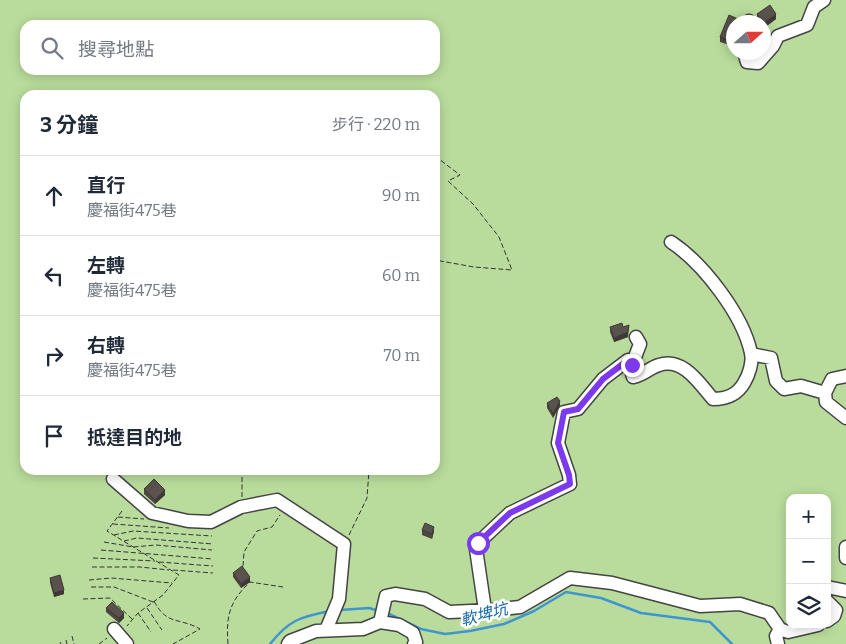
<!DOCTYPE html>
<html lang="zh-TW">
<head>
<meta charset="utf-8">
<style>
	body { margin:0; font-family:Bitter,"Noto Sans TC",serif; background:#f6f6f7; color:#1f2937 }
	.controls { position:absolute; right:15px; bottom:15px; display:grid; overflow:hidden; border-radius:10px; box-shadow:0 2px 12px #0003 }
	.controls button { width:45px; height:45px; display:grid; place-items:center; padding:0; border:0; border-bottom:1px solid #e0e1e3; background:#fff; color:#1f2937; font:25px sans-serif }
	.compass { position:absolute; left:726px; top:15px; width:45px; height:45px; border-radius:50%; background:#fff; box-shadow:0 2px 12px #0003; rotate:69deg }
	.stop { position:absolute; width:15px; height:15px; margin:-11px; border:4px solid #7c3aed; border-radius:50%; background:#fff }
	.stop.end { background:#7c3aed; border-color:#fff; box-shadow:0 1px 5px #0008 }
	.list { margin:0; padding:0; list-style:none }
	h2 { display:flex; justify-content:space-between; align-items:center; height:65px; margin:0; padding:0 20px; font-size:21px }
	h2 small { font-size:16px; font-weight:400; color:#747a83 }
	.list li { display:grid; grid-template-columns:32px 1fr auto; gap:15px; align-items:center; box-sizing:border-box; height:80px; padding:0 20px; border-top:1px solid #e0e1e3 }
	.list b { display:block; font-size:19px; white-space:nowrap }
	.list p { margin:0; font-size:16px; white-space:nowrap; color:#747a83 }
	.list em { font-size:16px; font-style:normal; color:#747a83 }
	.icon { flex:none; width:28px; height:28px; fill:none; stroke:currentColor; stroke-width:2; stroke-linecap:round; stroke-linejoin:round }
	.map { position:relative; flex:none; width:846px; height:644px; overflow:hidden }
	.search { position:absolute; background:#fff; box-shadow:0 2px 12px #0003; left:20px; top:20px; width:420px; height:55px; display:flex; align-items:center; gap:12px; box-sizing:border-box; padding:0 18px; border-radius:15px; color:#747a83; font-size:19px }
	.panel { position:absolute; background:#fff; box-shadow:0 2px 12px #0003; left:20px; top:90px; width:420px; height:385px; border-radius:15px }
	.map>svg:first-child { display:block }
	.forest { fill:#b9dc9c; fill-rule:evenodd }
	.lines { fill:none; stroke-linecap:round; stroke-linejoin:round }
	.stream { stroke:#3f96cf; stroke-width:2.5 }
	.minor-casing { stroke:#444; stroke-width:15 }
	.path { stroke:#333; stroke-width:1; stroke-dasharray:5 2.5; stroke-linecap:butt }
	.minor { stroke:#fff; stroke-width:12 }
	.wall { fill:#4d4742 }
	.shaded-wall { fill:#3f3936 }
	.building { fill:#5a524d; stroke:#3f3936 }
	.route { stroke:#7c3aed; stroke-width:6 }
	.labels { text-anchor:middle; stroke-width:5; stroke-linejoin:round; paint-order:stroke }
	.water-label { font-size:16px; font-style:italic; fill:#1768a6; stroke:#fff }
</style>
</head>
<body>
<div class="map">
<svg width="846" height="644" viewBox="0 0 846 644">
	<rect width="100%" height="100%" fill="#fffdf5"/>
	<path class="forest" d="M0 0H846V644H0ZM734 22H764V52H734ZM25 25H435V70H25ZM25 95H435V470H25ZM790 498H827V625H790Z"/>
	<g class="lines">
		<path class="stream" d="M340 610 369 608 379 611
			M387 613 421 629 445 634 470 631 504 624 534 611 566 592 601 598 641 613 710 622 732 644
			M270 644C289 620 300 617 330 611"/>
		<g class="minor-casing">
			<path id="minor" d="M749 21V22
				M744 52 747 62 758 63 773 46 778 36 807 25 814 7 824 0
				M751 354 771 358 776 381 784 389 801 386 825 393
				M632 365 640 344 636 337
				M846 376 832 379 825 393 826 402 846 418
				M113 479 152 513 188 521 211 522 241 507 277 500 344 544 339 599 326 630
				M846 547V558
				M827 587 846 591
				M827 601 836 610 834 616 827 621
				M485 610 476 549 478 543 510 513 570 484 569 475 558 443 564 412 578 409 603 379 628 360 633 377C644 375 649 368 659 365 683 357 699 383 713 399 727 399 737 395 744 383 749 375 753 362 751 353 743 315 703 263 671 242
				M380 622 386 596 395 594 425 599 449 612 493 610 520 607 570 578 612 583 700 606 740 604 769 613 780 629
				M114 629 127 644
				M780 629 788 632 818 625
				M288 644 290 641 316 631 363 629 380 622 399 625 413 633 416 642 414 644
				M778 644 776 636 780 629"/>
		</g>
		<path class="path" d="M435 156 460 175 448 181 473 204 499 237 512 270 474 267 435 260
			M242 497V470
			M122 511 107 531 179 575 163 595 138 613 127 626
			M118 517 144 519
			M113 524 169 528
			M114 535 133 531 212 536
			M349 535 367 498 369 470
			M124 541 137 538 213 544
			M104 542 133 547 156 545 212 550
			M101 550 213 559
			M93 558 155 561
			M159 562 213 566
			M243 566 244 552 257 531 272 527 280 515
			M92 567H140L169 570
			M173 570 213 573
			M89 580 111 578 172 583
			M91 587H114L153 602
			M83 599 110 598 132 619
			M154 601C167 626 179 617 200 629L173 644
			M147 608 162 630
			M138 613 151 632
			M72 636 74 644
			M66 640 67 644
			M60 642 61 644
			M99 644 107 638
			M228 644C226 616 229 602 250 582L283 587"/>
		<use href="#minor" class="minor"/>
	</g>
	<path class="wall" d="M757 14 776 19 764 28V22H758L757 19Z
		M738 22 730 45 720 42V37Z
		M610 327 628 337 614 342 610 332Z
		M547 403 560 405 553 418 547 408Z
		M144 489 165 495 155 504 144 494Z
		M422 530 434 531 432 539 422 535Z
		M233 573 250 582 241 588 233 577Z
		M50 578 64 594 54 597 50 583Z
		M106 608 124 618 119 623 106 612Z"/>
	<path class="shaded-wall" d="M776 14V19L764 28V23Z
		M734 31V36L730 45V41Z
		M629 325 628 337 614 342V338Z
		M560 401V405L553 418V414Z
		M165 490V495L155 504V500Z
		M434 527V531L432 539V534Z
		M250 577V582L241 588V584Z
		M64 590V594L54 597V593Z
		M124 613V618L119 623V618Z"/>
	<path class="building" d="M770 5 776 14 764 23 761 22 757 14Z
		M729 15 738 19 737 22H734V31L730 41 720 37Z
		M622 323 623 327 629 325 628 332 614 338 610 327Z
		M557 397 560 401 553 414 547 403Z
		M154 479 165 490 155 500 144 489Z
		M425 523 434 527 432 534 422 530Z
		M242 566 250 577 241 584 233 573Z
		M60 575 64 590 54 593 50 578Z
		M112 602 124 613 119 618 106 608Z"/>
	<g class="lines">
		<path class="route" d="M478 543 510 513 570 484 569 475 558 443 564 412 578 409 603 379 628 360 632 365"/>
	</g>
	<g class="labels">
		<g class="water-label">
			<text transform="translate(484 614) rotate(-15)" y="6">軟埤坑</text>
		</g>
	</g>
</svg>
<div class="controls">
<button>+</button>
<button>−</button>
<button><svg class="icon" aria-label="layers" viewBox="0 0 24 24"><path d="M12 4l9 5-9 5-9-5zM3 14l9 5 9-5"/></svg></button>
</div>
<svg class="compass" viewBox="-18 -18 36 36"><path d="M0-13l5 13h-10z" fill="#e53935"/><path d="M0 13l5-13h-10z" fill="#747a83"/></svg>
<div class="stop" style="left:478px;top:543px"></div>
<div class="stop end" style="left:632px;top:365px"></div>
<div class="search"><svg class="icon" aria-label="search" viewBox="0 0 24 24"><circle cx="10" cy="10" r="6"/><path d="M15 15l6 6"/></svg>搜尋地點</div>
<section class="panel">
<h2>3 分鐘<small>步行 · 220 m</small></h2>
<ul class="list">
<li><svg class="icon" aria-label="ahead" viewBox="0 0 24 24"><path d="M12 20V5M6 11l6-6 6 6"/></svg><div><b>直行</b><p>慶福街475巷</p></div><em>90 m</em></li>
<li><svg class="icon" aria-label="left" viewBox="0 0 24 24"><path d="M17 20v-9H6M10 6l-5 5 5 5"/></svg><div><b>左轉</b><p>慶福街475巷</p></div><em>60 m</em></li>
<li><svg class="icon" aria-label="right" viewBox="0 0 24 24"><path d="M7 20v-9h11M14 6l5 5-5 5"/></svg><div><b>右轉</b><p>慶福街475巷</p></div><em>70 m</em></li>
<li><svg class="icon" aria-label="arrive" viewBox="0 0 24 24"><path d="M6 21V4h12l-3 4 3 4H6"/></svg><div><b>抵達目的地</b></div></li>
</ul>
</section>
</div>
</body>
</html>
